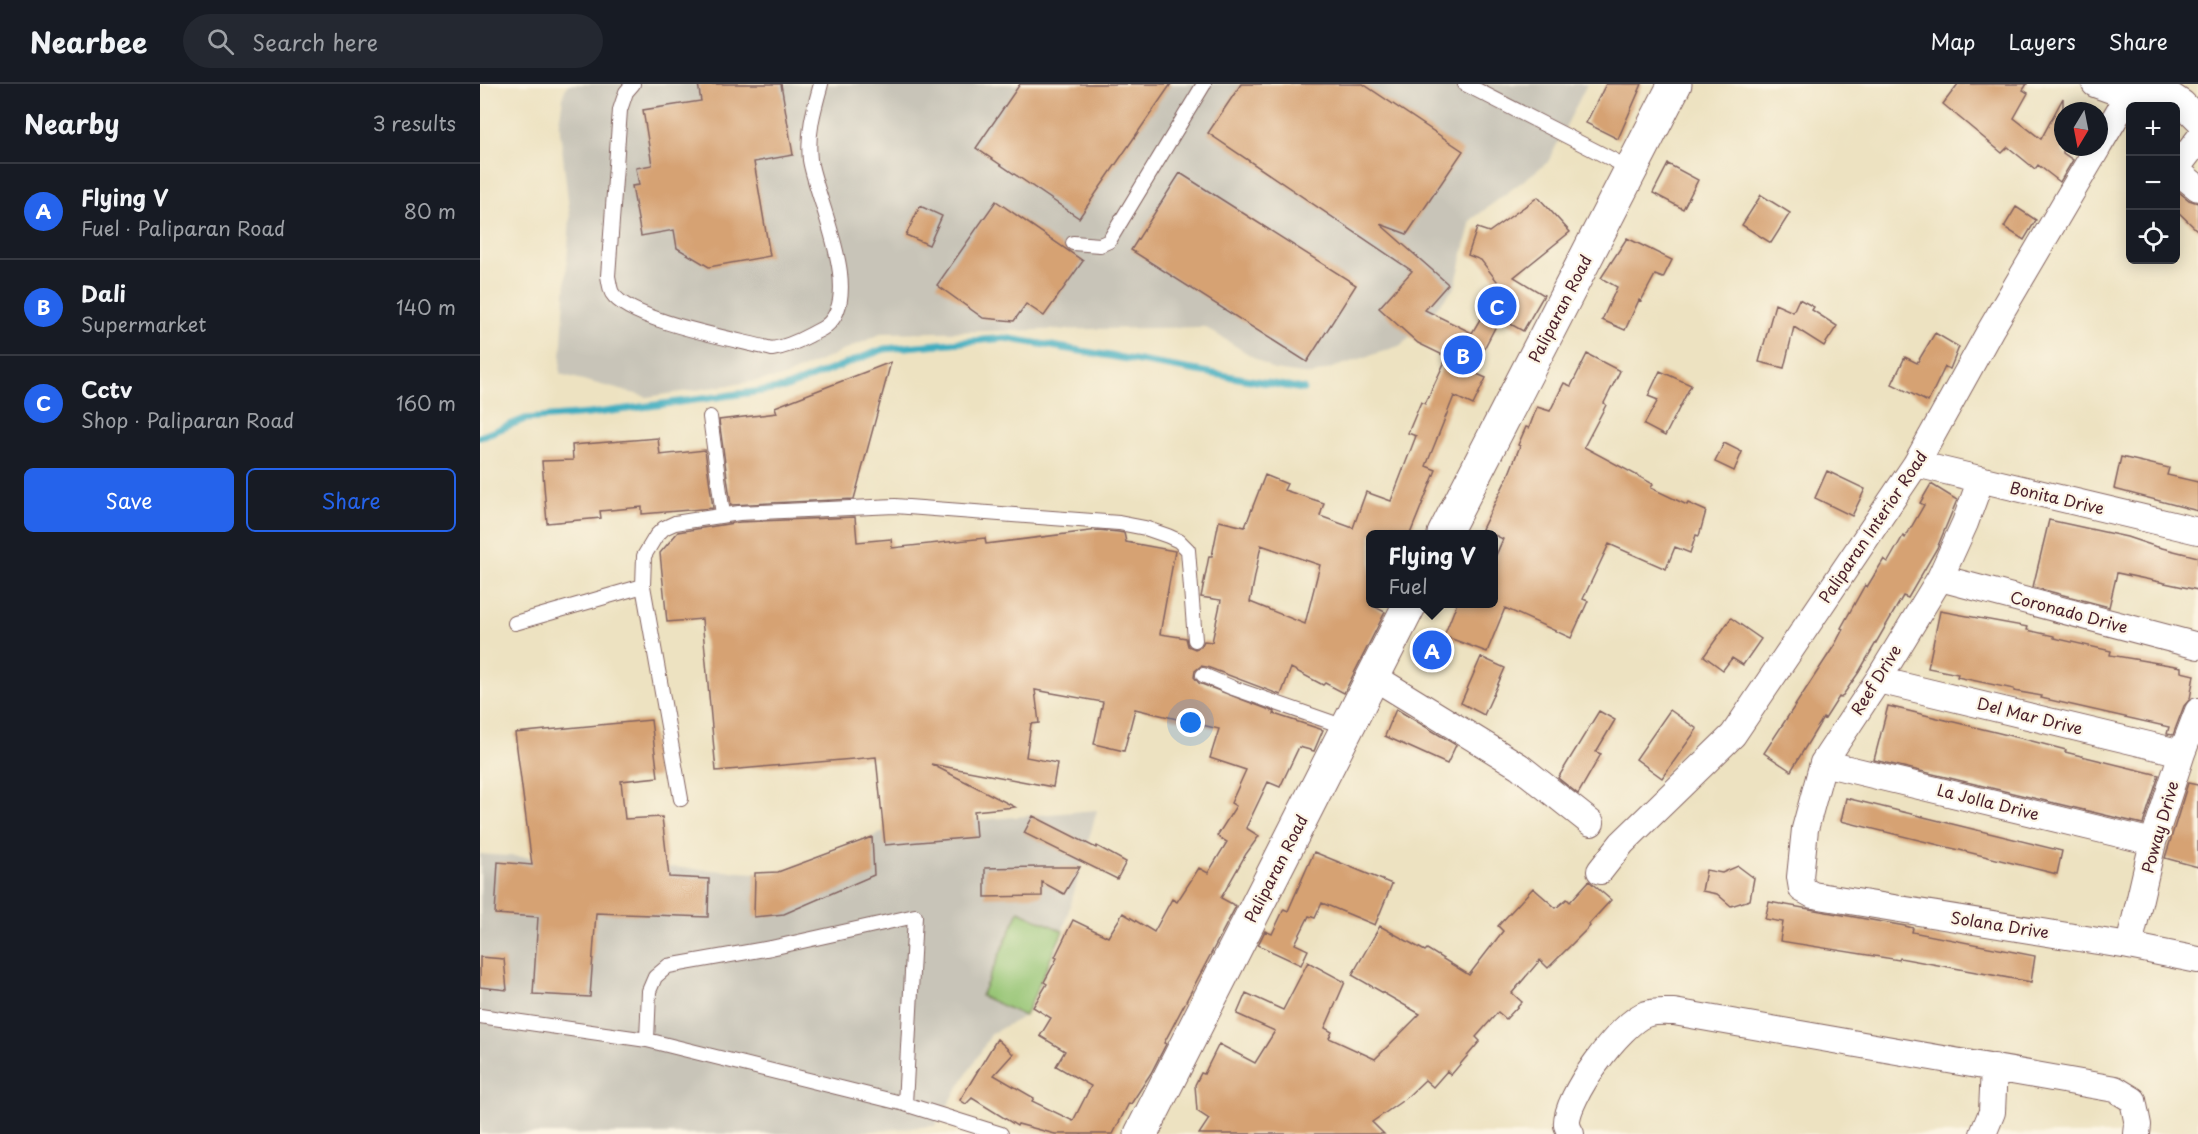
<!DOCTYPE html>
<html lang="en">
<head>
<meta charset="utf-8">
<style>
	body { margin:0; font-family:"Playpen Sans",sans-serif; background:#242831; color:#f1f3f6 }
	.controls { position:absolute; right:18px; top:18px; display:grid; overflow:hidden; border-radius:9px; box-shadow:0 3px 15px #0003 }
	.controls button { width:54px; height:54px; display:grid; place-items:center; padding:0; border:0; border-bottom:2px solid #363941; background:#171b24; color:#f1f3f6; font:30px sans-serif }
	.compass { position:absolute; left:1574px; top:18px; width:54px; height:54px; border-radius:50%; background:#171b24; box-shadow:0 3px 15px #0003; rotate:190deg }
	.you { position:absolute; left:711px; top:639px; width:21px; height:21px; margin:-15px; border:4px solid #fff; border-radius:50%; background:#1a73e8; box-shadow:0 0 0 9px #1a73e833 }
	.badge { display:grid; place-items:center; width:39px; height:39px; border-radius:50%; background:#2563eb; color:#fff; font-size:20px; font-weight:700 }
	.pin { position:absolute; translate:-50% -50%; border:3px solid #fff; box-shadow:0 2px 6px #0006 }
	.popup { position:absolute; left:886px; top:446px; width:132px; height:78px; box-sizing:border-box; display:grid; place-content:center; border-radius:9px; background:#171b24; filter:drop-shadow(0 2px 4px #0005); font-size:20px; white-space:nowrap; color:#9ea1a6 }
	.popup b { font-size:22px; color:#f1f3f6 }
	.popup::after { content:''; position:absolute; left:50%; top:100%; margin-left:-12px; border:12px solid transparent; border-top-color:#171b24 }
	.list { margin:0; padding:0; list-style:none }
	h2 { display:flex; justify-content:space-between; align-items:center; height:78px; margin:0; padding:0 24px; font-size:26px }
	h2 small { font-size:20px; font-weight:400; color:#9ea1a6 }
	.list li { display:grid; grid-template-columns:39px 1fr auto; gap:18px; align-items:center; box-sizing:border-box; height:96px; padding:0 24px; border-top:2px solid #363941 }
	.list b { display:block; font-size:22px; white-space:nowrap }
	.list p { margin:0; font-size:20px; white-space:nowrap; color:#9ea1a6 }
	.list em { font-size:20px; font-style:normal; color:#9ea1a6 }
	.actions { display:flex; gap:12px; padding:18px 24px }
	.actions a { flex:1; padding:14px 0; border:2px solid #2563eb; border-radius:9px; text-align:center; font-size:21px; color:#2563eb }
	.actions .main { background:#2563eb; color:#fff }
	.icon { flex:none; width:33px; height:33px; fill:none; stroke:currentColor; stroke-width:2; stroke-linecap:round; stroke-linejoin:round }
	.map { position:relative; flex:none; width:1718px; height:1050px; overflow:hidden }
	header { display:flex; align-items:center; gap:36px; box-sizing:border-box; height:84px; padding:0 30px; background:#171b24; border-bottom:2px solid #363941 }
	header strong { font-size:28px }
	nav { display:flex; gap:33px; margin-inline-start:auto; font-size:21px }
	.search { width:420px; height:54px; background:#242831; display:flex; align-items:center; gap:15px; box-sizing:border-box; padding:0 21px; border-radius:33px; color:#9ea1a6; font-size:22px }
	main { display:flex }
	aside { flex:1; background:#171b24 }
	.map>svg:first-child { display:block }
	.industrial { fill:#c8c4b8 }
	.green { fill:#96c574; stroke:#707250; stroke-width:1.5 }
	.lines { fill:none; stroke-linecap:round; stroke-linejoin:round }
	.stream { stroke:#41adc0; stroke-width:7 }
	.building { fill:#d6a273; fill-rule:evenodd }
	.service-casing { stroke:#836360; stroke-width:16 }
	.minor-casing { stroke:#836360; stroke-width:28 }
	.primary-casing { stroke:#836360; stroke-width:35 }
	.service { stroke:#fff; stroke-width:14 }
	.minor { stroke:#fff; stroke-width:26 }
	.primary { stroke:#fff; stroke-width:33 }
	.labels { text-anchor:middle; stroke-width:4.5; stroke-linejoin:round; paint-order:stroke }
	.street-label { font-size:16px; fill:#4a1f2b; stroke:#fcf5e5 }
</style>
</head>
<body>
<header>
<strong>Nearbee</strong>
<div class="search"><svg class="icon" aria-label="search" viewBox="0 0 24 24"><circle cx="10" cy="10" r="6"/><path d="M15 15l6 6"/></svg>Search here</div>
<nav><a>Map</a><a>Layers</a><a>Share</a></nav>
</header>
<main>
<aside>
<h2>Nearby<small>3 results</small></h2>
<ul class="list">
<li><span class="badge">A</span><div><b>Flying V</b><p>Fuel · Paliparan Road</p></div><em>80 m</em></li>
<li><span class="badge">B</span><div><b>Dali</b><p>Supermarket</p></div><em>140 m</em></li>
<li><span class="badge">C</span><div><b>Cctv</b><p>Shop · Paliparan Road</p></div><em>160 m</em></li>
</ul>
<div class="actions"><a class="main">Save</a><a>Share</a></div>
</aside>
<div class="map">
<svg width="1718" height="1050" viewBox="0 0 1718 1050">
	<rect width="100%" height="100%" fill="#fcf5e5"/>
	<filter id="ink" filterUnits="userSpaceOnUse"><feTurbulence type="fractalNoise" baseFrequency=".0167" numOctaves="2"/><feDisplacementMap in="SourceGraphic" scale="12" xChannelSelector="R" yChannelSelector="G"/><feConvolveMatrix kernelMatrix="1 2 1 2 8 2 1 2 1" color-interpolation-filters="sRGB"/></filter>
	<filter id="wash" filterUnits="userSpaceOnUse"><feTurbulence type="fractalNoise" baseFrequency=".008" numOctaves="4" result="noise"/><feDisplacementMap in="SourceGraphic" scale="24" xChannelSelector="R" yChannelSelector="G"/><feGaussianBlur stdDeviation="1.35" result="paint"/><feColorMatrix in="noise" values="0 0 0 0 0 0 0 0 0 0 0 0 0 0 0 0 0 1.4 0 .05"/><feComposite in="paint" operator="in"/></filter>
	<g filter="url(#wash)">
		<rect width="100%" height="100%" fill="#ede2c1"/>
		<path class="industrial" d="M88 0H1107L1068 78 991 136 975 203 922 261 831 291 794 286 725 243 403 249 304 293 167 313 80 290 90 133 79 38 84 8Z
			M617 726 583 847 545 932 512 949 455 1042 356 1050H0V770L275 789 298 788 417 743Z"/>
		<path class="green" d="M539 827 583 847 545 932 501 912Z"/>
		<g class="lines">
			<path class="stream" d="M0 353 45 335 109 330 304 304 404 265 525 254 823 305"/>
		</g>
		<g id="blocks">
			<path class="building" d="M218 0H301L313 71 274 78 290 172 229 183 197 164 194 146 161 152 152 102 159 101 156 84 172 81 163 26 221 17Z
				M540 0H691L599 134 496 64Z
				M761 0H883L983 67 927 150 900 140 968 200 945 226 992 249 1020 201 1001 176 988 171 997 144 1009 148 1058 113 1090 148 1034 193 1064 211 1043 247 1020 234 992 288 1006 294 993 321 974 312 946 382 956 386 930 450H891V521L905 528 864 609 845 599 843 601 811 584 801 611 727 583 721 582 715 587 714 593 719 599 795 628 794 630 843 646 834 667 819 663 800 703 788 698 766 744 779 752 766 770 741 814 756 822 684 959 686 960 671 989 651 1020 649 1019 633 1050H575L538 1040 537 1042 492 1014 486 1020 480 1016 517 955 533 970 514 991 554 1014 552 1017 593 1037 611 1002 576 982 585 967 560 952 571 934 553 923 567 900 564 898 577 874 575 873 593 836 628 853 643 829 674 848 692 815 697 818 719 784 728 789 747 758 737 752 756 722 751 719 766 686 730 674 739 645 655 625 644 667 614 660 623 618 555 606 559 639 551 640 546 673 577 679 573 703 451 680 535 723 494 727 496 753 405 761 396 673 236 687 222 535 187 538 180 469 198 448 260 438 375 433 377 458 411 455 412 464 505 454 506 460 618 446 638 448 644 449 646 458 695 467 680 550 706 554 708 562 715 565 721 563 724 557 732 558 741 516 721 513 729 472H732L739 437 765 443 785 391 807 400 804 406 844 419 840 432 873 444 886 408 911 417 936 352 928 349 941 318 945 320 967 273 938 259 899 224 932 187 728 49ZM781 461 840 481 825 540 770 518Z
				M1126 0H1162L1138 55 1106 39Z
				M1478 0H1547L1543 6 1548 9 1534 34 1561 55 1583 14V69L1593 76 1580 98 1558 81 1555 85 1528 63 1522 69 1463 20Z
				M1188 80 1218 96 1203 125 1173 109Z
				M700 89 876 201 827 278 651 166Z
				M1695 105 1709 116 1718 119V147L1695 125Z
				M1281 111 1310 129 1291 159 1262 141Z
				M516 117 603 177 564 232 546 220 534 237 503 234 457 201Z
				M440 122 462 132 449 161 426 151Z
				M1536 123 1556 136 1544 156 1524 143Z
				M1147 154 1192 176 1183 194 1175 191 1161 217 1159 216 1145 246 1122 236 1137 203 1121 194Z
				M1319 215 1334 223 1332 226 1357 242 1344 262 1314 243 1304 284 1279 278 1295 220 1313 228Z
				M1455 249 1479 263 1470 285 1465 283 1448 318 1412 300 1425 273 1437 279Z
				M1107 270 1140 287 1124 319 1126 321 1104 363 1173 400 1171 404 1207 421 1208 419 1226 427 1219 452 1216 451 1210 469 1195 463 1186 485 1129 460 1103 515 1108 517 1091 554 1025 524 1007 568 964 552 977 519H1015L1014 476 1023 455 1002 445 1028 392 1040 362 1038 361 1046 343 1049 344 1057 323 1070 327 1084 299 1091 302Z
				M411 278 374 415 251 421 239 336 297 329 295 323Z
				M1180 287 1211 301 1185 352 1164 341 1178 316 1168 312Z
				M178 354 180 371 225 366 233 424 162 430V423L120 427 121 434 67 439 62 377 93 376 92 361Z
				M1244 359 1262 368 1254 387 1235 378Z
				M1641 373 1689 384 1687 391 1718 398V427L1634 405Z
				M1347 387 1385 405 1372 432 1335 414Z
				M1451 400 1477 416 1457 464 1428 514 1423 512 1379 588 1361 614 1359 613 1345 635 1343 634 1311 687 1284 669 1354 562 1363 545 1361 544 1385 501 1387 503 1404 475 1408 478 1423 452 1425 454 1444 421 1440 419Z
				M1569 436 1647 453 1674 462 1718 473V506L1637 489 1629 523 1553 503Z
				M1460 527 1548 543 1547 546 1574 552V554L1631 567 1630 571 1701 583V588L1714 591 1710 615 1704 622 1693 651 1687 650 1689 643 1561 614 1562 612 1534 607V605L1477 593 1478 590 1448 584Z
				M1251 534 1281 555 1263 581 1252 574 1243 586 1224 572Z
				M1001 573 1025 584 1004 631 981 619Z
				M1408 622 1548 656 1586 666 1585 668 1679 691 1663 740 1394 676Z
				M916 625 976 661 967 680 905 652Z
				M1190 626 1217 645 1182 694 1156 675Z
				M1119 627 1135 636 1116 668 1121 670 1098 710 1078 694Z
				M171 636 178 693 141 697 145 735 182 733 189 793 229 795 228 833 116 829 110 913 53 910 58 833 15 830 18 778 52 781 35 649Z
				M1708 699 1718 701V783L1685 774Z
				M1366 714 1582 767 1577 790 1361 737Z
				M553 732 616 764 617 762 646 778 637 795 544 749Z
				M392 753 394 791 304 830 274 833 275 789 298 788Z
				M834 768 912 800 895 841 842 819 835 834 829 832 815 860 828 866 821 881 778 861 785 847 792 850 804 825 808 827Z
				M1258 782 1274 794 1270 816 1251 822 1237 810 1222 807 1226 786 1242 789Z
				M562 783H600L584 810 562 798V812L505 813V784Z
				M1109 797 1131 816 1109 840 1110 842 1068 884 1060 876 1032 909 1042 918 1026 935 1018 928 996 953 1000 957 971 991 967 987 953 1003 945 996 925 1015 892 1038 904 1050H719L729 1035 717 1027 715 1001 721 989 724 990 739 960 775 979 795 947 757 930 766 909 803 926 828 878 865 898 845 944 852 948 849 954 895 975 940 930 872 891 900 842 945 867 947 865 989 891 1023 847 1018 842 1053 804 1076 824 1087 815 1090 818Z
				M1289 818 1425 842 1433 844 1432 848 1555 872 1551 898 1420 874 1419 876 1300 857 1303 838 1285 835Z
				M0 873 24 875 27 906 0 903Z"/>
		</g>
	</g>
	<g filter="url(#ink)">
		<use href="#blocks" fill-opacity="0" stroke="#836360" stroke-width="1.5"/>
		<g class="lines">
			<g class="service-casing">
				<path id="service" d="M153 0 146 8 140 26 128 192C129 197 130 205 132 209 149 237 259 256 292 265 306 263 317 258 330 251 335 248 341 246 346 242 385 211 336 115 330 76 327 49 334 25 341 0
					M985 0 1151 85
					M593 159 620 161 629 157 724 0
					M230 333 243 431
					M35 539 163 502
					M723 591 753 604 868 644
					M201 715 163 502 164 472 176 452 184 444 195 439 259 429 415 422 639 439 665 444 688 452 699 457 708 466 715 556
					M0 932 167 956 425 1020 521 1050
					M167 956 169 907 175 893 188 882 291 864 435 832 425 1020"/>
			</g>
			<g class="minor-casing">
				<path id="minor" d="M1615 0 1648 12 1668 22
					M1673 0 1702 19 1718 35
					M1619 61 1648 12 1658 0
					M1696 85 1718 56
					M1696 86 1718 104
					M1436 380 1718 447
					M1501 395 1485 439 1460 494 1398 596 1343 679 1325 745 1320 793 1322 805 1333 811 1649 862 1718 876
					M1460 494 1718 562
					M894 593 1039 682 1111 739
					M1398 596 1702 669
					M1343 679 1673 758
					M1120 787 1142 759 1253 651 1436 380 1511 245 1618 63
					M1649 862 1673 758 1702 669 1718 627
					M1091 1050C1089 1047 1088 1044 1087 1041 1084 1015 1141 938 1166 930 1174 927 1186 928 1194 928L1635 1005 1653 1016 1658 1041 1657 1050
					M1503 1050 1512 1028 1514 983"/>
			</g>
			<g class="primary-casing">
				<path id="primary" d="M964 450 1195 0
					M661 1050 930 520"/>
			</g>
			<use href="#service" class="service"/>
			<use href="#minor" class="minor"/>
			<use href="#primary" class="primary"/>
		</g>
	</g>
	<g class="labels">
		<g class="street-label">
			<text transform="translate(1080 225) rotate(-63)" y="6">Paliparan Road</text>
			<text transform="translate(1577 414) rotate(13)" y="6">Bonita Drive</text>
			<text transform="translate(1393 443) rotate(-56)" y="6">Paliparan Interior Road</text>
			<text transform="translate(1589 528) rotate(15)" y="6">Coronado Drive</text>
			<text transform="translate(1396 596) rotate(-58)" y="6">Reef Drive</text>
			<text transform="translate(1550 632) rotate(14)" y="6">Del Mar Drive</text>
			<text transform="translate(1508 718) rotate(14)" y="6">La Jolla Drive</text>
			<text transform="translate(1680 743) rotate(-74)" y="6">Poway Drive</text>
			<text transform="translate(796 785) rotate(-63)" y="6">Paliparan Road</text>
			<text transform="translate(1520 841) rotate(9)" y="6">Solana Drive</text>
		</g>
	</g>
</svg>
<div class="controls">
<button>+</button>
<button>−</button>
<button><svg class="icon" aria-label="locate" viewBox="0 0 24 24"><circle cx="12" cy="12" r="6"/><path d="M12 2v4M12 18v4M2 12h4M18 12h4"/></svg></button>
</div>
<svg class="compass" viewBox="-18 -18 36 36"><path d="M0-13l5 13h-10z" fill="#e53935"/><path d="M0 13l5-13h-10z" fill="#9ea1a6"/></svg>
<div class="you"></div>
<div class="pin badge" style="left:952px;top:566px">A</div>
<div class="popup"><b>Flying V</b>Fuel</div>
<div class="pin badge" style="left:983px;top:271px">B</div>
<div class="pin badge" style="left:1017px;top:222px">C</div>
</div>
</main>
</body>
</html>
